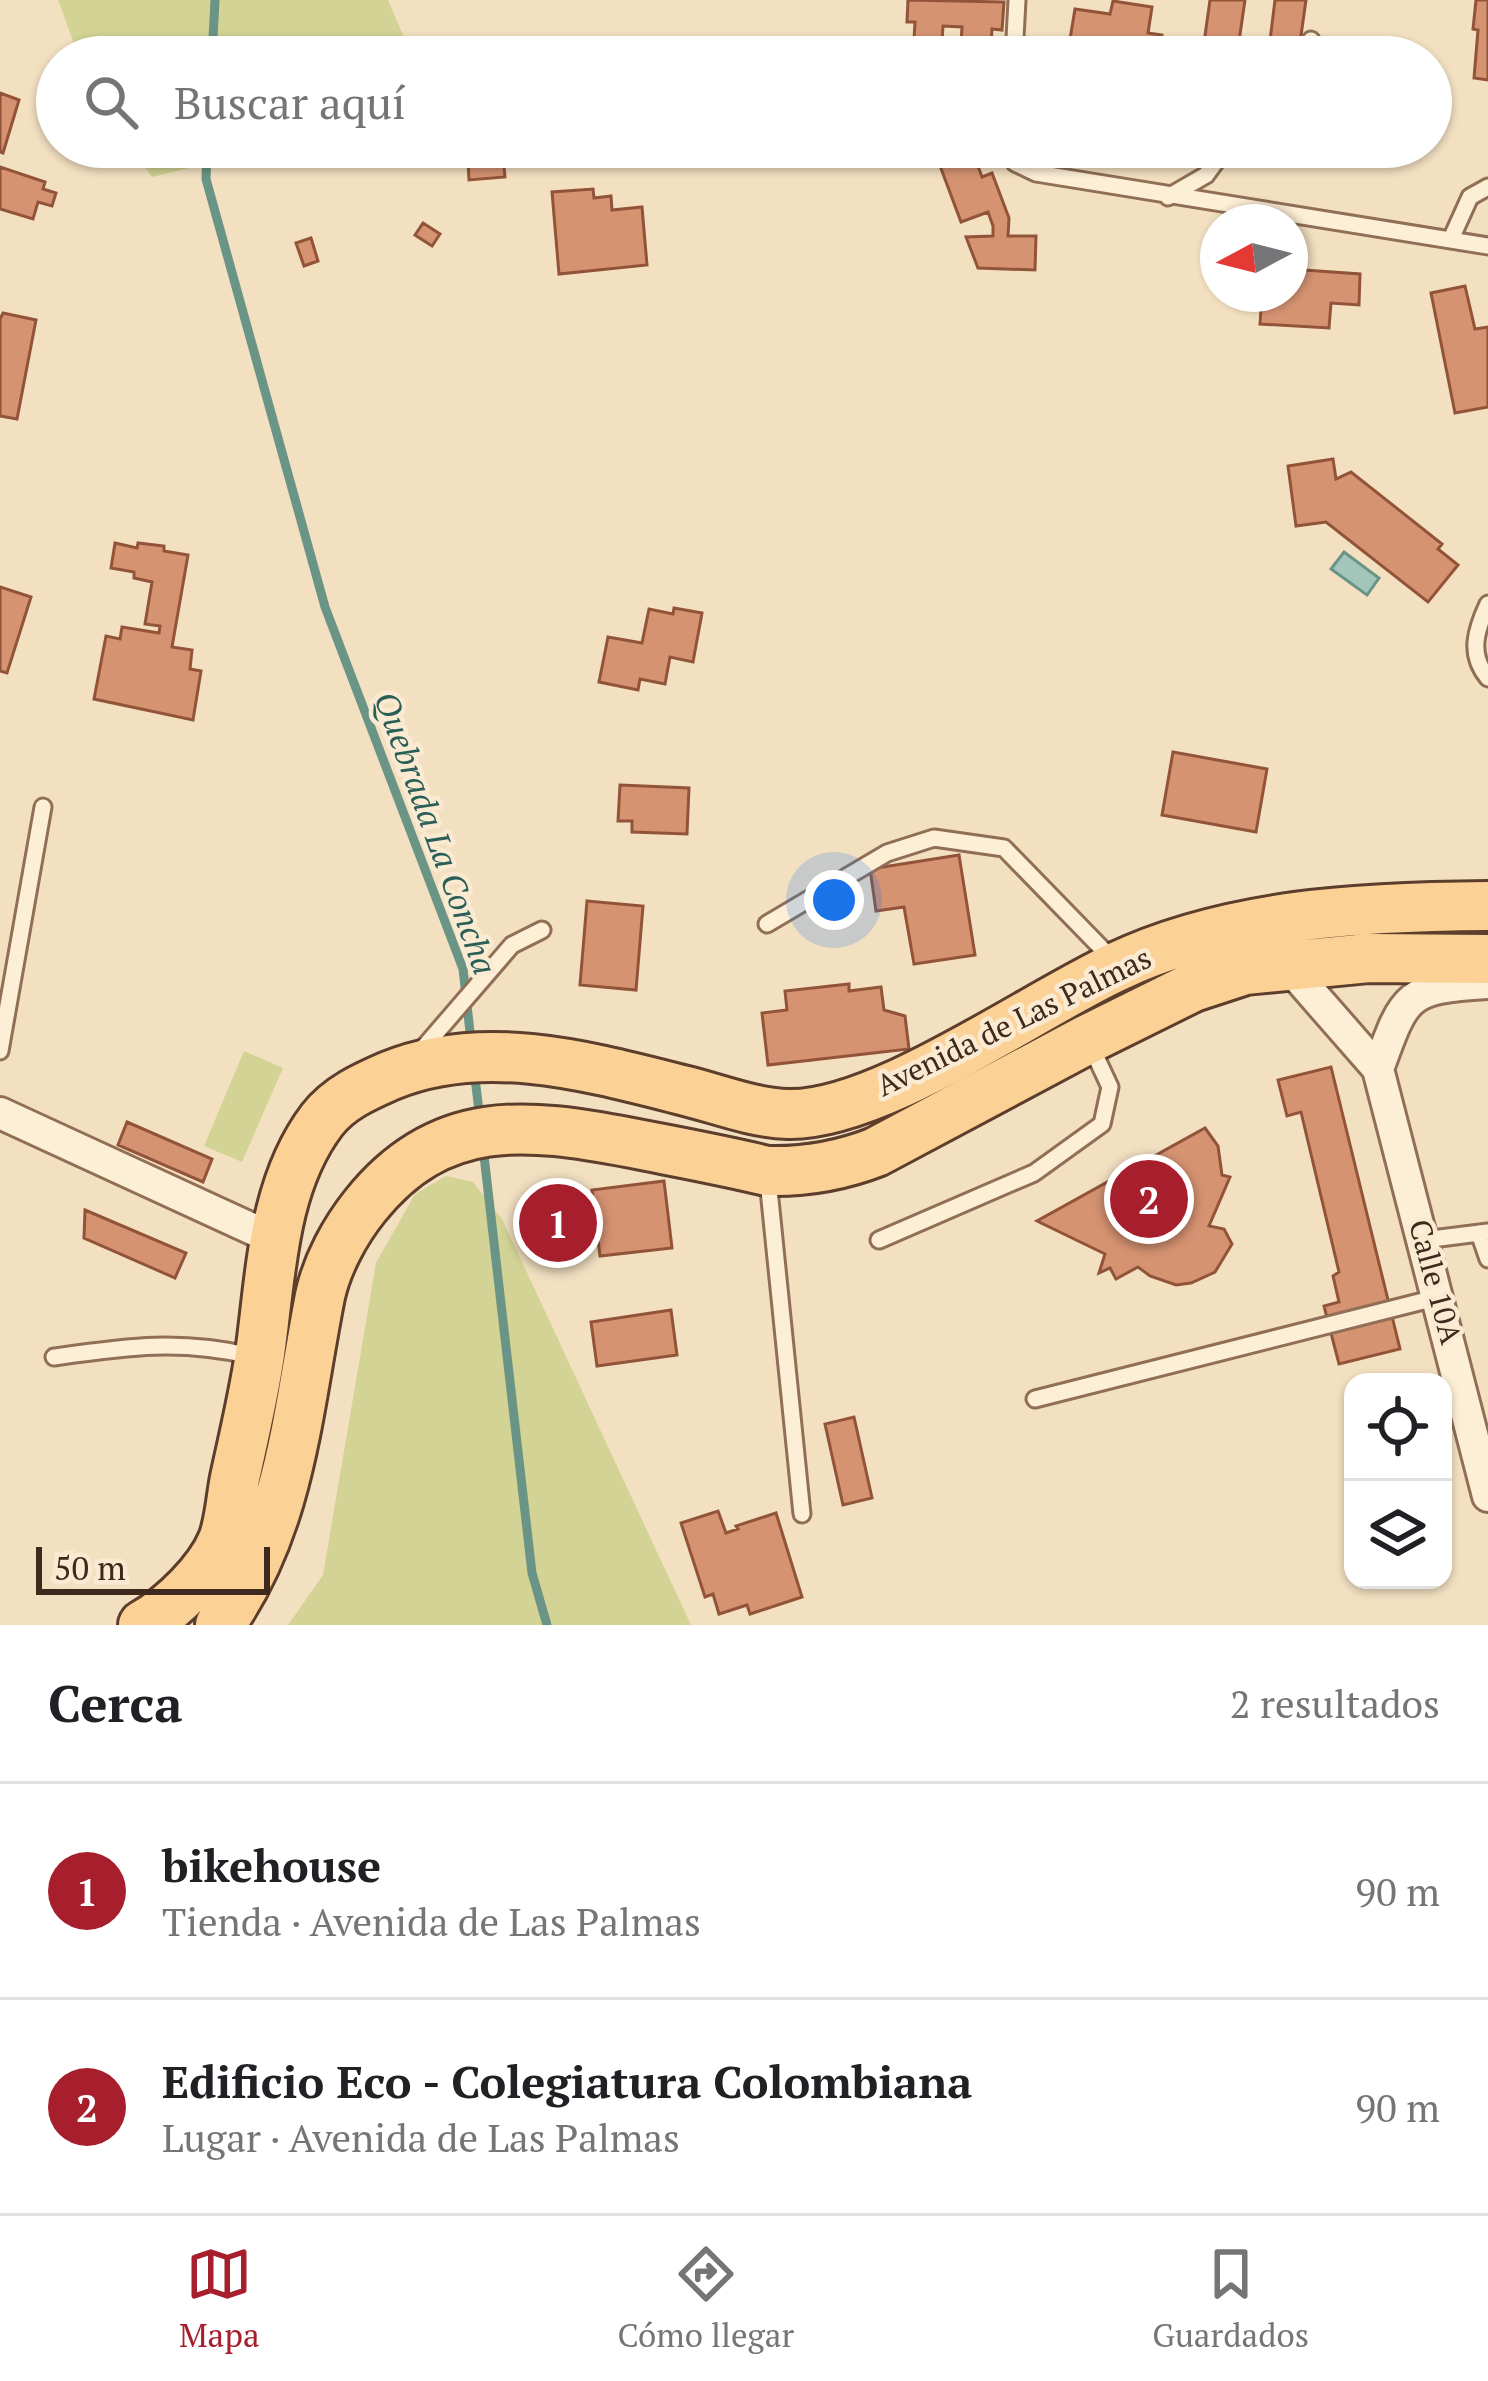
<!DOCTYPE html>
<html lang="es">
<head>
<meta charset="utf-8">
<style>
	body { margin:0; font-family:"PT Serif",serif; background:#f6f6f6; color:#202124 }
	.controls { position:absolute; right:36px; bottom:36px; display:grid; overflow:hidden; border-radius:24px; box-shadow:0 3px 9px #0004 }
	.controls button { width:108px; height:108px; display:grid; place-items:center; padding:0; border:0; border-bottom:3px solid #e0e0e0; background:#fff; color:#202124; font:60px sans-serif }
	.compass { position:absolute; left:1200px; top:204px; width:108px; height:108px; border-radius:50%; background:#fff; box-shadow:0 3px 9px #0004; rotate:263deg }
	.scale { position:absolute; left:36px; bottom:30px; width:234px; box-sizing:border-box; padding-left:12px; border:6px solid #3e291c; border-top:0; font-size:33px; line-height:42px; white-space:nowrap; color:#3e291c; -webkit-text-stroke:9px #faead2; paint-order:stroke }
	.you { position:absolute; left:834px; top:900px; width:42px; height:42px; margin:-30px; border:9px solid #fff; border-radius:50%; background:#1a73e8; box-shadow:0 0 0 18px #1a73e833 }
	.badge { display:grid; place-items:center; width:78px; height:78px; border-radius:50%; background:#a71e2c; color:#fff; font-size:39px; font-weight:700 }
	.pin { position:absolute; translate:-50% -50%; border:6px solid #fff; box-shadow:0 3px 12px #0006 }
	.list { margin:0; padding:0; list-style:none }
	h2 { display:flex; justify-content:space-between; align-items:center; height:156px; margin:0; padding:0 48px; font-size:51px }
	h2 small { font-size:39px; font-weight:400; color:#757577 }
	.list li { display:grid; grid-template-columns:78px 1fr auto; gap:36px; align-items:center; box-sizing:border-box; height:216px; padding:0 48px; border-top:3px solid #e0e0e0 }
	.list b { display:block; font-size:45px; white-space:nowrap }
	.list p { margin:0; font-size:39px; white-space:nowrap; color:#757577 }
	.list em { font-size:39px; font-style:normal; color:#757577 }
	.icon { flex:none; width:66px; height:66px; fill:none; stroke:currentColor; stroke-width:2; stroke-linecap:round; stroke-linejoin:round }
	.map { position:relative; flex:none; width:1488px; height:1625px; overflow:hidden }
	.search { position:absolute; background:#fff; box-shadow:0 3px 9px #0004; left:36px; right:36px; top:36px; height:132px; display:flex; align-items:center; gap:30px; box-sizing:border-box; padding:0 42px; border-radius:66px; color:#757577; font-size:45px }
	.sheet { height:588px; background:#fff }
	nav { display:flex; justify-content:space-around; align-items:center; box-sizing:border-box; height:168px; border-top:3px solid #e0e0e0; background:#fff; font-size:33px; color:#757577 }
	nav a { display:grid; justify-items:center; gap:6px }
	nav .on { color:#a71e2c }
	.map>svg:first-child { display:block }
	.green { fill:#d2d394 }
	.water { fill:#a4c5b9; stroke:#6a9586; stroke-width:3 }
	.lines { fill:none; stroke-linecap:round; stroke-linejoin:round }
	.stream { stroke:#6a9586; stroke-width:9 }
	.building { fill:#d69372; stroke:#925439; stroke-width:3 }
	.service-casing { stroke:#906f56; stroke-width:21 }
	.minor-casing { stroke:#906f56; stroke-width:36 }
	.primary-casing { stroke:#5d3d2b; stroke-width:54 }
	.service { stroke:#fdeed6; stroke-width:15 }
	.minor { stroke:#fdeed6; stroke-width:30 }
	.primary { stroke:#fbd195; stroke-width:48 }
	.labels { text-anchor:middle; stroke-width:9; stroke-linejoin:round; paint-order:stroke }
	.street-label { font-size:30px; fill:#3e291c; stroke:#faead2 }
	.water-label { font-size:33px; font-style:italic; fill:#2a5f57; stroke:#faead2 }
</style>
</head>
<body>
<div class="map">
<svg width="1488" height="1625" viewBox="0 0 1488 1625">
	<rect width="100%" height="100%" fill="#f3e0c1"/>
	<path class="green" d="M58 0H388L409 49 406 57H79Z
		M131 147H276L152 177Z
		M244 1051 283 1068 242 1162 204 1146Z
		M446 1176 473 1182 502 1219 691 1625H288L323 1575 376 1263 415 1194Z"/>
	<path class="water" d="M1344 552 1379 578 1367 595 1331 569Z"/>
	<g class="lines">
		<path class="stream" d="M212 57 215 0
			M207 147 206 179 325 607 463 969 471 1041
			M474 1070 480 1119
			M483 1147 532 1573 547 1625"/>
	</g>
	<path class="building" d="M908 0 1004 2 1002 30 992 29 991 45 961 44 962 27 943 26 941 57H913L915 22H907Z
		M1210 0H1245L1237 55 1248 57H1202Z
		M1275 0H1306L1298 57H1268Z
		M1476 0H1488V80L1474 78 1478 30 1473 29Z
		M1113 1 1152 7 1148 33 1162 35 1163 57 1104 54V57H1067L1075 9 1110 14Z
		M0 93 19 100 3 153 0 152Z
		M933 147H971L982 177 992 173 1009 218 1008 236H1036L1035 270 978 268 966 237 993 236V226L988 212 961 222Z
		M503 156 505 177 469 180 468 159Z
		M0 167 45 182 43 189 56 193 52 206 38 202 33 219 0 209Z
		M593 189 594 198 611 196 612 210 642 207 647 265 559 274 552 192Z
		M423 223 440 234 432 246 415 235Z
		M311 238 318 261 304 266 296 243Z
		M1290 269 1360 274 1359 305 1331 303 1329 328 1260 324 1262 294H1290Z
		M1465 286 1475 329 1488 327V407L1455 413 1431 293Z
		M3 313 36 320 17 419 0 416V319Z
		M1333 459 1336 479 1351 472 1442 544 1438 549 1458 565 1428 602 1326 522 1296 526 1288 466Z
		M115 543 137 548 138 543 164 546V551L188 555 172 647 192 650 190 669 201 671 193 720 94 699 106 636 120 639 122 627 159 633 160 626 145 624 152 582 134 578V572L111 568Z
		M0 587 31 597 7 673 0 671Z
		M674 608 702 613 693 662 670 657 665 684 640 679 638 690 599 682 608 637 642 643 649 609 673 614Z
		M1173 752 1267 769 1256 832 1162 815Z
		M620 785 689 788 687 834 632 832V821H618Z
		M959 855 975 955 914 964 904 907 876 911 870 869Z
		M587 901 643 906 636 990 580 985Z
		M849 984V991L881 987 884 1010 905 1016 909 1049 768 1065 762 1013 787 1010 785 991Z
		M1331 1067 1400 1349 1339 1364 1324 1306 1339 1302 1333 1276 1339 1272 1301 1112 1287 1116 1278 1080Z
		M127 1122 212 1159 203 1182 118 1145Z
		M1205 1128 1218 1146 1222 1175 1230 1177 1209 1226 1224 1229 1232 1244 1215 1272 1191 1283 1176 1285 1150 1276 1138 1267 1116 1279 1110 1268 1099 1273 1105 1254 1037 1221Z
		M664 1181 672 1248 600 1256 592 1190Z
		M85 1210 186 1253 175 1278 84 1238Z
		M671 1310 677 1355 597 1366 591 1322Z
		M854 1417 872 1498 843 1505 825 1424Z
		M718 1511 726 1533 738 1529 736 1526 776 1513 802 1597 750 1614 747 1605 719 1614 713 1594 705 1597 681 1523Z"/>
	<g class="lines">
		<g class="service-casing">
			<path id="service" d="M1014 57 1017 0
				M1308 57 1311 40
				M1009 147 1015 163 1036 173 1488 246
				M1168 197 1206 175 1222 153 1267 147
				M1451 239 1470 197 1488 187
				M1488 604C1476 630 1468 654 1488 678
				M767 924 887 853 934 838 1004 848 1112 959
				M0 1051 43 807
				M418 1054 512 945 542 930
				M768 1180 802 1514
				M1479 1233 1488 1259
				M879 1240 1034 1173 1102 1124 1110 1087 1090 1044
				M1424 1240 1488 1232
				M54 1357C126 1347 179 1339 251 1356
				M1035 1399 1439 1297"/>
		</g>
		<g class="minor-casing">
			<path id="minor" d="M1288 966 1378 1069 1488 1496
				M1378 1069C1405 994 1406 988 1488 983
				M0 1113 274 1239"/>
		</g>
		<g class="primary-casing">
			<path id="primary" d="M143 1625C173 1608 210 1572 223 1540 230 1521 231 1498 235 1478 244 1437 254 1395 260 1354 271 1276 272 1186 322 1120 339 1098 364 1087 389 1076 483 1037 588 1066 682 1090 716 1098 752 1113 788 1114 879 1116 1030 1007 1116 967 1230 913 1364 907 1488 906
				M220 1625C291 1525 297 1412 320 1296 327 1264 345 1231 365 1206 440 1112 526 1123 632 1143 677 1152 722 1160 767 1171 806 1172 840 1166 876 1152L1088 1039 1193 987 1245 970 1369 958 1488 959"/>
		</g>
		<use href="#service" class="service"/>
		<use href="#minor" class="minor"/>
		<use href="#primary" class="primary"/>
	</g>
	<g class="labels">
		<g class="street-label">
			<text transform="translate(1014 1022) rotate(-26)" y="10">Avenida de Las Palmas</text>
			<text transform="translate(1435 1282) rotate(75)" y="10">Calle 10A</text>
		</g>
		<g class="water-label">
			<text transform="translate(436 833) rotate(70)" y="12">Quebrada La Concha</text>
		</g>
	</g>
</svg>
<div class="controls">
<button><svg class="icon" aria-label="locate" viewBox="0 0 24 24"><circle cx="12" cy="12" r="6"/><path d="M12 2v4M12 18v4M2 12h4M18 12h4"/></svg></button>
<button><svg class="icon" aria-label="layers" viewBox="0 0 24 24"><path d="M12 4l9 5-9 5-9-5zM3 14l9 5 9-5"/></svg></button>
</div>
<svg class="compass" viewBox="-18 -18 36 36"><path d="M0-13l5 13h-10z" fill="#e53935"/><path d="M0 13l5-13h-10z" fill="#757577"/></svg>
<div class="scale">50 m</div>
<div class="you"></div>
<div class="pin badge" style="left:558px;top:1223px">1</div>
<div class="pin badge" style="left:1149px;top:1199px">2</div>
<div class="search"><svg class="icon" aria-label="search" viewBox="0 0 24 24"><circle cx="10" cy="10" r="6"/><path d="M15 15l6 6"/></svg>Buscar aquí</div>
</div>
<section class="sheet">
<h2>Cerca<small>2 resultados</small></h2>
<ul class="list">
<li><span class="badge">1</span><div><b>bikehouse</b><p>Tienda · Avenida de Las Palmas</p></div><em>90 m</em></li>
<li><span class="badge">2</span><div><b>Edificio Eco - Colegiatura Colombiana</b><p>Lugar · Avenida de Las Palmas</p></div><em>90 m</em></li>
</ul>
</section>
<nav>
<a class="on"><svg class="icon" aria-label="map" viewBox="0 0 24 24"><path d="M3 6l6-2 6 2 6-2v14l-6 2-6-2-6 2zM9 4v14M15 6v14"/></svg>Mapa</a>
<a><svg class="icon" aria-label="directions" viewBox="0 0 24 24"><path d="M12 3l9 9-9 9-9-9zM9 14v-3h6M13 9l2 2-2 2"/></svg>Cómo llegar</a>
<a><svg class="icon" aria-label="saved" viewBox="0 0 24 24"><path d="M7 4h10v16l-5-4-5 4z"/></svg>Guardados</a>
</nav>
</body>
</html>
